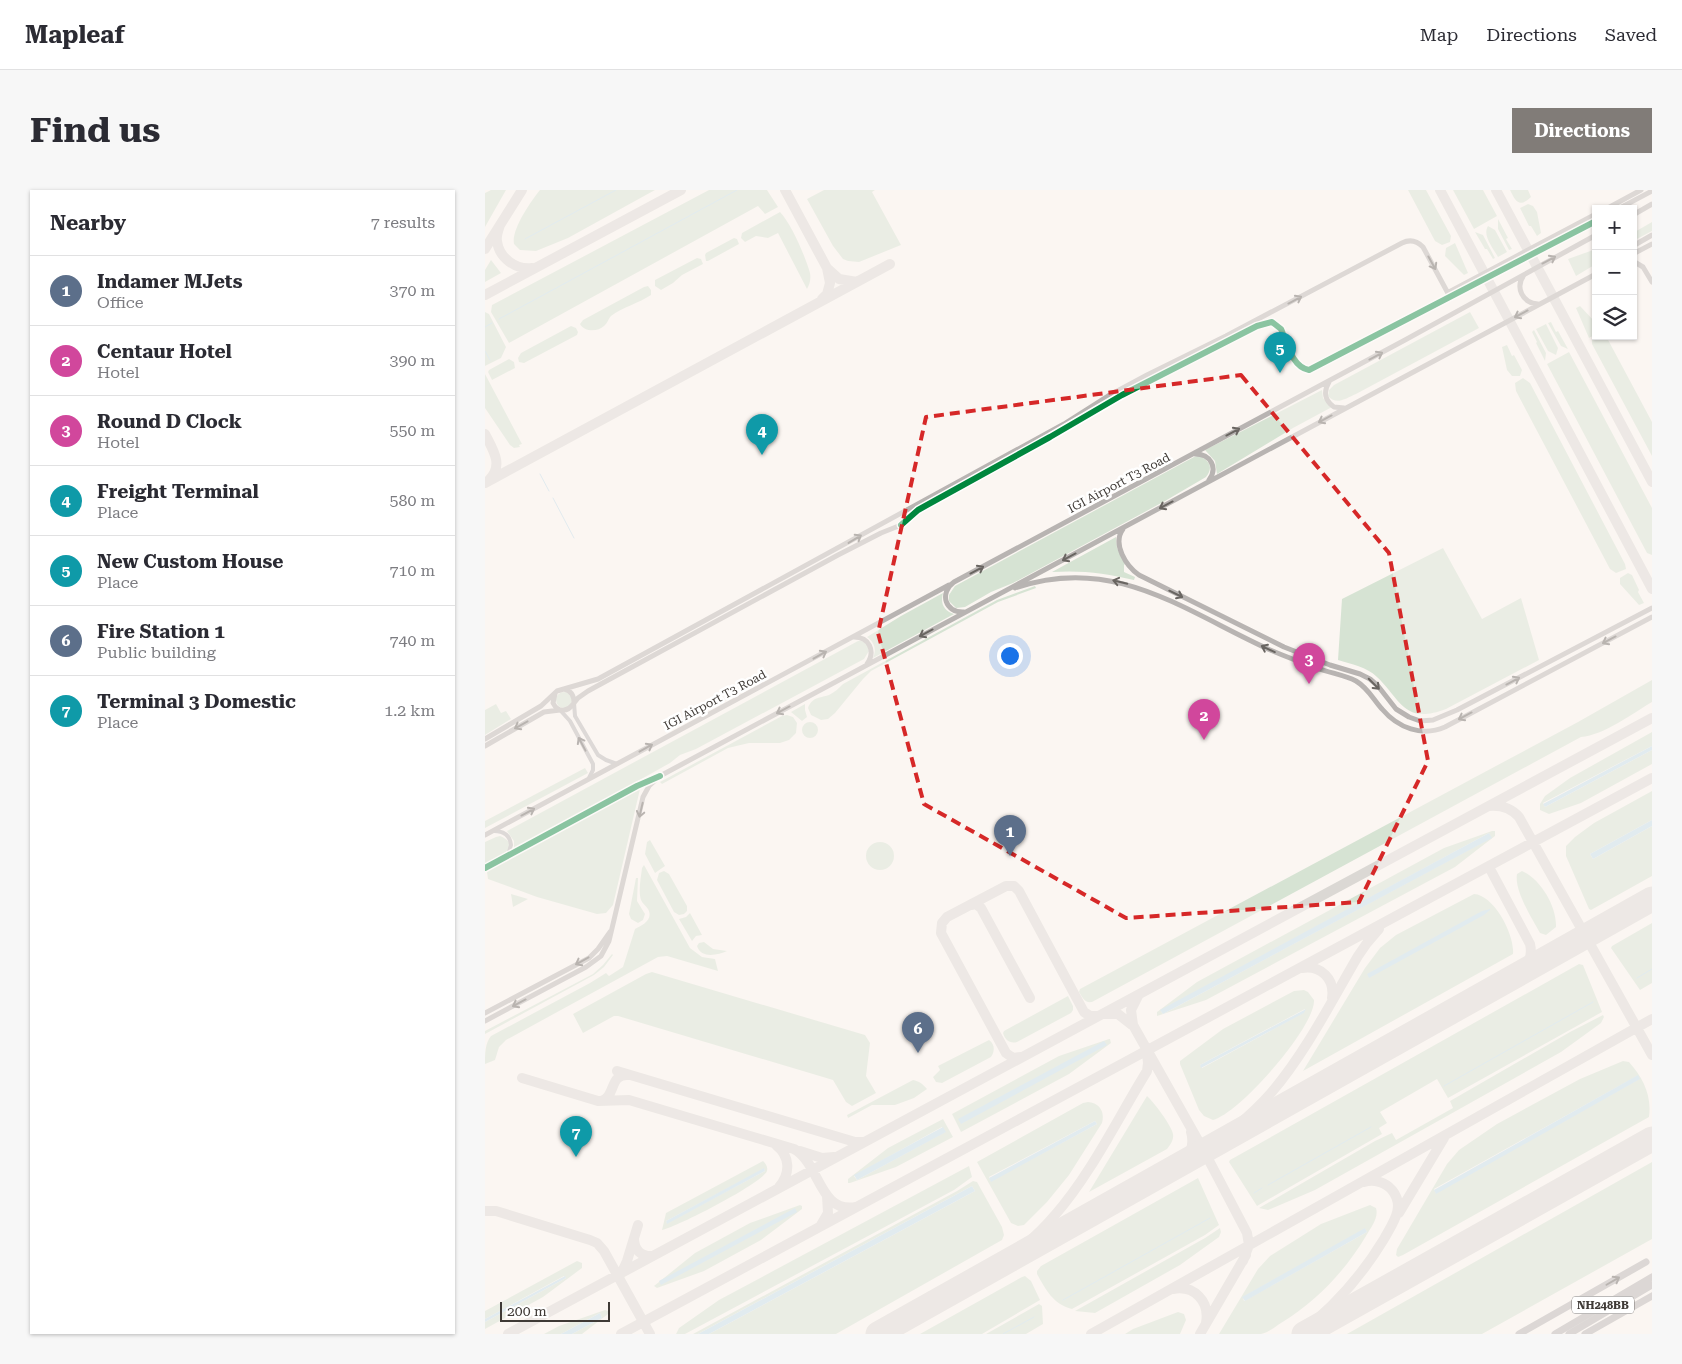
<!DOCTYPE html>
<html lang="en">
<head>
<meta charset="utf-8">
<style>
	body { margin:0; font-family:"Roboto Serif",serif; background:#f7f7f7; color:#2b2b33 }
	.controls { position:absolute; right:15px; top:15px; display:grid; overflow:hidden; border-radius:0px; box-shadow:0 1px 4px #0004 }
	.controls button { width:45px; height:45px; display:grid; place-items:center; padding:0; border:0; border-bottom:1px solid #e1e1e2; background:#fff; color:#2b2b33; font:25px sans-serif }
	.scale { position:absolute; left:15px; bottom:12px; width:110px; box-sizing:border-box; padding-left:5px; border:2px solid #3f3a36; border-top:0; font-size:14px; line-height:18px; white-space:nowrap; color:#3f3a36; -webkit-text-stroke:4px #fff; paint-order:stroke }
	.you { position:absolute; left:524px; top:465px; width:18px; height:18px; margin:-12px; border:4px solid #fff; border-radius:50%; background:#1a73e8; box-shadow:0 0 0 8px #1a73e833 }
	.badge { display:grid; place-items:center; width:32px; height:32px; border-radius:50%; background:#817c78; color:#fff; font-size:16px; font-weight:700 }
	.pin { position:absolute; translate:-50% -41px; filter:drop-shadow(0 1px 2px #0008) }
	.pin::after { content:''; position:absolute; top:26px; width:18px; height:15px; background:inherit; clip-path:polygon(0 0,100% 0,50% 100%) }
	.list { margin:0; padding:0; list-style:none }
	h2 { display:flex; justify-content:space-between; align-items:center; height:65px; margin:0; padding:0 20px; font-size:21px }
	h2 small { font-size:16px; font-weight:400; color:#7c7c81 }
	.list li { display:grid; grid-template-columns:32px 1fr auto; gap:15px; align-items:center; box-sizing:border-box; height:70px; padding:0 20px; border-top:1px solid #e1e1e2 }
	.list b { display:block; font-size:19px; white-space:nowrap }
	.list p { margin:0; font-size:16px; white-space:nowrap; color:#7c7c81 }
	.list em { font-size:16px; font-style:normal; color:#7c7c81 }
	.icon { flex:none; width:28px; height:28px; fill:none; stroke:currentColor; stroke-width:2; stroke-linecap:round; stroke-linejoin:round }
	.map { position:relative; flex:none; width:1167px; height:1144px; overflow:hidden; border-radius:0px }
	header { display:flex; align-items:center; gap:30px; box-sizing:border-box; height:70px; padding:0 25px; background:#fff; border-bottom:1px solid #e1e1e2 }
	header strong { font-size:24px }
	nav { display:flex; gap:28px; margin-inline-start:auto; font-size:18px }
	.intro { display:flex; align-items:center; justify-content:space-between; box-sizing:border-box; height:120px; padding:0 30px }
	h1 { margin:0; font-size:35px }
	.button { padding:12px 22px; border-radius:0px; background:#817c78; color:#fff; font-size:18px; font-weight:700 }
	main { display:flex; gap:30px; padding:0 30px }
	aside { flex:1; background:#fff; border-radius:0px; box-shadow:0 1px 4px #0004 }
	.map>svg:first-child { display:block }
	.green { fill:#d6e3d3; fill-rule:evenodd }
	.water { fill:#c2ddea }
	.lines { fill:none; stroke-linecap:round; stroke-linejoin:round }
	.stream { stroke:#c2ddea; stroke-width:1 }
	.taxiway { stroke:#dbd8d4; stroke-width:10 }
	.runway { stroke:#dbd8d4; stroke-width:25 }
	.street { stroke:#b8b5b5; stroke-width:4 }
	.secondary { stroke:#b8b4b2; stroke-width:5 }
	.highway { stroke:#b5b2b1; stroke-width:7 }
	.cycleway-casing { stroke:#fff; stroke-width:9 }
	.cycleway { stroke:#00873e; stroke-width:6 }
	.oneway { stroke:#696561 }
	.oneway2 { stroke:#696562 }
	.oneway3 { stroke:#686461 }
	.marked { fill:none; stroke:#d62828; stroke-width:4; stroke-dasharray:10 6; stroke-linejoin:round }
	.labels { text-anchor:middle; stroke-width:5; stroke-linejoin:round; paint-order:stroke }
	.shield { fill:#fff; stroke:#797572; stroke-width:1 }
	.shield-label { font-size:11px; font-weight:bold; fill:#3f3a36 }
	.street-label { font-size:12px; fill:#3f3a36; stroke:#fff }
</style>
</head>
<body>
<header>
<strong>Mapleaf</strong>
<nav><a>Map</a><a>Directions</a><a>Saved</a></nav>
</header>
<div class="intro"><h1>Find us</h1><a class="button">Directions</a></div>
<main>
<aside>
<h2>Nearby<small>7 results</small></h2>
<ul class="list">
<li><span class="badge" style="background:#5c6f8a">1</span><div><b>Indamer MJets</b><p>Office</p></div><em>370 m</em></li>
<li><span class="badge" style="background:#d1479c">2</span><div><b>Centaur Hotel</b><p>Hotel</p></div><em>390 m</em></li>
<li><span class="badge" style="background:#d1479c">3</span><div><b>Round D Clock</b><p>Hotel</p></div><em>550 m</em></li>
<li><span class="badge" style="background:#0f9aa8">4</span><div><b>Freight Terminal</b><p>Place</p></div><em>580 m</em></li>
<li><span class="badge" style="background:#0f9aa8">5</span><div><b>New Custom House</b><p>Place</p></div><em>710 m</em></li>
<li><span class="badge" style="background:#5c6f8a">6</span><div><b>Fire Station 1</b><p>Public building</p></div><em>740 m</em></li>
<li><span class="badge" style="background:#0f9aa8">7</span><div><b>Terminal 3 Domestic</b><p>Place</p></div><em>1.2 km</em></li>
</ul>
</aside>
<div class="map">
<svg width="1167" height="1144" viewBox="0 0 1167 1144">
	<rect width="100%" height="100%" fill="#fbf6f2"/>
	<path class="green" d="M6 0H21L0 37V3Z
		M55 0H170L83 48 51 61 35 60 29 54C26 40 46 11 55 0Z
		M224 0H282L293 17 280 24 273 16 24 153 6 122 7 115Z
		M339 0H390L387 2 416 55 374 72 363 71 358 69 348 56 322 9Z
		M923 0H941L966 46 965 52 957 55 950 51Z
		M968 0H998L1012 26 989 39Z
		M1025 0H1043L1046 7C1034 18 1031 12 1025 0Z
		M1043 14 1048 16 1052 22 1056 43 1052 46 1046 36H1044L1035 18Z
		M295 22C306 33 321 68 325 83 326 89 325 94 322 99L293 43 283 48 271 46 260 52 256 48 257 43Z
		M1013 29 1023 48 1021 49 1027 59 1024 60 1013 39Z
		M1167 32V41L1148 51V43Z
		M1003 36 1010 40 1022 62 1013 67C1008 58 997 45 1003 36Z
		M990 42 998 45 1010 68 1008 69 1002 59H1000Z
		M249 48 252 49 254 54 223 71H221L220 65 221 63Z
		M970 53 983 83 979 85 960 66 961 58Z
		M1111 59V74L1091 86 1083 69Z
		M212 68 216 69 218 74 197 85 188 93 176 100 170 96V90Z
		M6 70 16 83 0 92V80Z
		M163 96 166 100V105C154 113 138 117 126 126 123 129 123 133 119 136 113 142 99 142 95 134L98 130 159 97Z
		M1095 116 1111 133V144L1104 148 1091 118Z
		M0 122 4 124 21 157 16 168 0 176Z
		M985 122 994 138 871 204C861 208 852 216 843 206L844 200 849 195Z
		M1066 132 1071 142 1073 141 1083 159 1076 156 1063 133Z
		M1061 134 1073 158 1071 165 1063 161 1051 139Z
		M86 136 91 138 93 142 92 145 39 173 34 172 33 168 36 163Z
		M1049 140 1061 163 1060 171 1051 153 1052 152 1047 142Z
		M1113 146H1121L1167 232V266L1107 154V150Z
		M1022 155 1027 166 1029 165 1037 180 1035 186H1027L1022 180 1017 157Z
		M1084 162 1167 318V365L1162 363 1062 174Z
		M24 169 29 172 30 178 7 190 3 182 4 180Z
		M0 184 37 254 34 255 35 257 29 258 25 255 0 218Z
		M1038 188 1045 193 1140 374 1141 379 1131 383 1125 379 1031 201 1030 193Z
		M837 200 838 208 847 217 808 238 732 284 730 271 720 260Z
		M714 266C724 270 729 277 721 287L680 311 528 393 506 402 480 417 471 418 464 411V405L470 396 709 267Z
		M631 347 632 358 640 374 639 375V382L650 387 649 390C621 383 596 380 567 382Z
		M958 358 997 429 1036 408 1054 470 961 519C919 535 916 510 892 487 882 477 866 474 853 470L857 409Z
		M1143 383 1147 385 1154 400 1153 402 1159 413 1154 415 1135 394V388Z
		M550 396 551 398 513 412 386 481 378 489 350 523 343 529 336 530 326 525 323 518C327 507 335 508 344 505 350 502 354 498 358 494L512 410Z
		M458 403C455 414 459 421 469 424L388 468C392 459 389 452 382 447L416 426Z
		M373 451H377L382 454 384 461 379 469 211 559 195 565 185 573 29 660V651L22 641Z
		M1167 490V512C1147 524 1119 545 1096 547L607 812C599 813 598 808 594 802L595 799 1093 532Z
		M71 510a8 8 0 1 1 16 0a8 8 0 1 1-16 0Z
		M11 514 16 523 21 521 26 529 0 545V520Z
		M320 514V520L322 527 317 531 306 522Z
		M302 525 308 527 312 533 311 543 304 550 295 553H264L243 558 177 594 175 592 297 526Z
		M317 540a8 8 0 1 1 16 0a8 8 0 1 1-16 0Z
		M1167 542V556L1058 613 1060 617 1167 560V574L1096 613 1064 624 1055 620V614L1060 606 1085 588Z
		M100 578 103 583 0 638V631Z
		M152 597 155 599 128 715 121 723 112 724 52 707 3 689 2 682 6 676Z
		M1167 601V630L1105 664 1108 669 1167 636V686L1106 720 1104 719 1081 666V656L1090 647 1109 633Z
		M1007 641H1010V646L970 677 721 810 672 826V822L712 792 959 658ZM1004 643 1006 648 678 824 676 821Z
		M15 646C40 656 9 671 0 676V652L11 647Z
		M165 650 180 676 170 683 160 664 162 652Z
		M381 666a14 14 0 1 1 28 0a14 14 0 1 1-28 0Z
		M159 675 205 758 217 767 230 769 233 781 182 766 173 767 21 850 14 857 10 870 0 874C0 864 0 853 6 846L105 793 121 783 124 786 138 777 150 739C157 735 169 730 163 719 161 716 157 713 156 710 153 701 156 687 157 678Z
		M179 681 184 684 202 716V721L199 724 194 725 189 722 172 690 174 683Z
		M1037 681C1056 689 1072 717 1071 737L1061 745 1055 743C1047 728 1029 701 1032 684Z
		M151 688H153L152 711 160 724 158 730 153 733 146 729 144 724Z
		M26 704 43 709 28 717Z
		M989 704C1009 705 1030 745 1028 764L818 881 880 778 895 758 911 745Z
		M205 723 217 745 211 746 207 751 194 729 201 727Z
		M1167 733V793L1155 800 1126 758 1127 756Z
		M219 752 228 759 242 761C233 765 216 769 212 756L214 753Z
		M127 764 128 765 119 777 109 785 0 844V841L108 784 118 775Z
		M1094 774 1098 775 1117 822 963 908 952 889 895 922 902 933 894 938 897 944 772 1016 744 972 745 970Z
		M167 782 380 845 385 853 381 886 391 903 367 916 361 912 348 890 133 826H129L98 843 88 824 161 784Z
		M819 800 823 802 829 810C831 836 754 924 728 930L719 926 714 920 695 874V871L738 839 809 801ZM820 819 818 823 717 878 715 875Z
		M583 806 588 816V820L586 823 532 852C525 854 520 850 518 843L519 841Z
		M1118 825 1119 827 1116 833 1076 862 830 1000 783 1020 774 1018 890 951 907 943 911 950 968 918 965 911 1085 842Z
		M624 849H625L626 853 584 884 476 942 467 924 574 866Z
		M504 850C510 854 510 861 506 867L457 893 451 892 448 887 455 880 453 876Z
		M1138 871 1144 872C1158 888 1167 905 1164 927L918 1065 913 1067 911 1065 912 1059 962 974 974 960 1012 934 1095 889ZM1152 886 1154 889 951 1003 949 999Z
		M428 890C434 891 438 894 442 899L429 908 410 915H387L363 928 362 925Z
		M662 906C668 911 687 936 688 944 689 950 685 955 682 959L604 1002Z
		M603 912C615 913 620 922 617 933L584 985 562 1012 539 1035 533 1036 526 1033 492 972 598 913ZM610 931 612 934 506 991 504 987Z
		M458 929 468 947 411 977 365 993H363V989L403 958ZM457 937 460 942 372 990 369 986Z
		M278 971C281 974 283 977 282 981 278 993 190 1038 177 1040L181 1023ZM279 979 280 981 182 1033 181 1031Z
		M1167 972V1049L997 1144H862Z
		M484 976 487 987 469 1000 200 1144H191L194 1138 234 1110Z
		M713 988 734 1035 720 1045 587 1119C568 1114 561 1100 552 1084V1081L556 1076Z
		M488 991 492 992 517 1037 519 1045 517 1050 351 1144H224L490 1001 487 996 213 1144H208L472 1001Z
		M315 1015 317 1016V1019L276 1050 219 1081 172 1098 169 1096 210 1063 265 1033Z
		M885 1015 891 1018C894 1028 886 1037 881 1046 860 1081 832 1111 796 1133 791 1136 783 1143 776 1144 763 1144 747 1144 734 1144L773 1079 785 1066 836 1034ZM880 1039 882 1042 759 1111 758 1107Z
		M735 1038 736 1042 734 1047 695 1075 610 1123 590 1121 720 1048Z
		M92 1071 97 1073V1078L58 1107 0 1139V1132L81 1088 79 1086 0 1129V1121Z
		M540 1086 546 1091 555 1110 497 1144H435L537 1087Z
		M554 1114 557 1116 558 1134 541 1144H501Z
		M120 1120 123 1121V1124L97 1144H87L117 1128 115 1123 76 1144H59L74 1136Z
		M693 1122 699 1124 701 1130 695 1144H640L648 1139Z"/>
	<path class="water" d="M1167 556V560L1060 617 1058 614Z
		M1167 630V636L1108 669 1105 664Z
		M1004 643 1007 648 678 824 675 820Z
		M1005 719V720L999 725 884 788 882 784 997 721Z
		M821 819 819 823 716 878 715 875Z
		M619 851 622 855 476 934 473 929Z
		M1153 885 1155 889 951 1004 949 1000Z
		M610 931 612 934 506 992 504 988Z
		M458 937 461 942 372 990 369 985Z
		M279 978 280 981 182 1034 181 1031Z
		M487 996 490 1001 224 1144H213Z
		M310 1018 312 1022 176 1095 174 1091Z
		M880 1038 882 1042 760 1111 757 1107Z
		M80 1086 81 1088 0 1132V1129Z
		M115 1123 117 1128 87 1144H76Z"/>
	<g class="lines">
		<path class="stream" d="M40 49 131 0
			M14 129 252 0
			M0 137 7 133
			M0 161 5 170
			M55 284 64 301
			M68 308 89 348
			M1152 788 1167 779
			M959 896 1108 812
			M783 995 886 937
			M769 1003 777 998
			M578 1110 725 1028
			M518 1144 549 1127"/>
		<path class="taxiway" d="M300 0 342 78 345 93 342 104 337 109
			M955 0 1167 399
			M1011 0 1167 292
			M15 35C13 41 11 46 12 51 14 68 31 80 47 78
			M0 59 37 0
			M343 79 354 89 372 92
			M0 105 196 0
			M0 244C8 260 19 275 4 290
			M0 293 405 74
			M1004 616C1016 615 1026 618 1034 627L1167 865
			M1004 677 1045 754C1048 767 1043 776 1032 785
			M487 715 491 714 496 718 545 808
			M817 778C836 775 850 789 847 808
			M653 806 646 820 648 835 719 961 762 1043 764 1055 758 1071
			M618 824H633L647 835
			M536 867 528 868 521 863 456 743 457 733 462 727 521 696H529L534 701 599 822 605 826H613
			M132 881 370 952H379
			M37 888 113 911 144 910 309 959C335 973 334 1024 371 1017
			M116 911C131 907 124 884 143 885
			M291 955C305 966 306 983 294 997
			M315 961 337 968 349 967
			M710 966C738 948 764 928 786 903 821 862 846 812 873 766L882 753 894 739
			M693 975C705 966 710 956 706 942
			M0 1021H11L105 1050 112 1053 119 1061 165 1144
			M914 1023 959 948
			M336 1035 343 1023 342 1006
			M149 1048C149 1060 156 1067 168 1066
			M504 1082C528 1065 551 1048 570 1025 606 984 633 928 662 881L663 873 662 863
			M136 1084 142 1071 153 1035
			M688 1099C709 1095 725 1111 721 1133
			M23 1144 1167 528
			M136 1144 1167 588
			M606 1144 1167 829
			M715 1144 761 1065
			M814 1144C848 1118 876 1087 899 1049 907 1034 921 1017 907 1000 900 992 889 989 879 992"/>
		<path class="runway" d="M393 1144 1167 709
			M819 1144 1167 949"/>
		<path class="street" d="M89 513 90 526 113 565 121 570 132 574
			M75 520 85 531 108 574V580L104 588
			M9 641C19 641 25 646 26 655L23 665
			M0 678 152 596 173 587"/>
		<path class="secondary" d="M1121 19 1156 0
			M1133 19 1167 1
			M1148 25 1167 14
			M1148 56 1167 45
			M1148 64 1167 54
			M1148 71 1158 77 1167 92
			M1039 85C1030 97 1037 113 1053 114
			M964 102 1111 24
			M844 192C838 202 840 211 849 217L859 218
			M710 264C726 264 733 278 724 290
			M638 339C627 354 641 376 654 385L799 457 845 475 875 484 885 489 893 496 911 519 924 527 935 531 948 530 972 520 1167 418
			M530 398C628 364 698 420 783 459 799 466 815 472 832 478 845 483 859 485 871 491 883 498 888 509 897 519 913 538 937 547 960 537L1167 427
			M479 422C460 423 454 403 469 392L920 150 1111 45
			M369 447C384 447 391 461 382 474
			M70 504 68 513C73 523 83 522 89 513 89 506 87 501 79 499
			M89 513 93 508 103 501 353 365 396 343 416 335 433 320 565 247 637 205 772 136 787 132 796 139C802 153 807 177 824 180L1111 31
			M0 549 56 516 72 501 113 489 579 234 623 206 662 185 741 146 917 53C925 49 932 51 938 57L965 107
			M0 556 59 522 75 520
			M0 645 464 395
			M0 823 104 768 113 759 125 742
			M0 831 101 777 116 766 124 751 158 607 164 596 175 586 1111 84"/>
		<path class="highway" d="M1034 1144 1161 1072
			M1070 1144 1167 1087
			M1084 1144 1167 1095
			M1100 1144 1167 1106"/>
		<g class="cycleway-casing">
			<path id="cycleway" d="M416 335 433 320 565 247 637 205 772 136 787 132 796 139C802 153 807 177 824 180L1111 31
				M0 678 152 596 175 586"/>
		</g>
		<use href="#cycleway" class="cycleway"/>
	</g>
	<defs><path id="oneway-shaft" d="M-6 0H5M1.5-3L5.5 0L1.5 3" fill="none" stroke-width="1.6" stroke-linecap="round" stroke-linejoin="round" transform="scale(1.25)"/></defs>
	<g class="oneway">
		<use href="#oneway-shaft" transform="translate(1064 70) rotate(-28)"/>
		<use href="#oneway-shaft" transform="translate(947 73) rotate(61)"/>
		<use href="#oneway-shaft" transform="translate(810 110) rotate(-28)"/>
		<use href="#oneway-shaft" transform="translate(1036 124) rotate(152)"/>
		<use href="#oneway-shaft" transform="translate(891 166) rotate(-28)"/>
		<use href="#oneway-shaft" transform="translate(840 229) rotate(152)"/>
		<use href="#oneway-shaft" transform="translate(748 242) rotate(-28)"/>
		<use href="#oneway-shaft" transform="translate(681 315) rotate(152)"/>
		<use href="#oneway-shaft" transform="translate(370 349) rotate(-31)"/>
		<use href="#oneway-shaft" transform="translate(584 367) rotate(152)"/>
		<use href="#oneway-shaft" transform="translate(492 380) rotate(-28)"/>
		<use href="#oneway-shaft" transform="translate(635 392) rotate(-166)"/>
		<use href="#oneway-shaft" transform="translate(691 404) rotate(26)"/>
		<use href="#oneway-shaft" transform="translate(441 443) rotate(152)"/>
		<use href="#oneway-shaft" transform="translate(1124 450) rotate(152)"/>
		<use href="#oneway-shaft" transform="translate(783 459) rotate(-155)"/>
		<use href="#oneway-shaft" transform="translate(335 465) rotate(-29)"/>
		<use href="#oneway-shaft" transform="translate(1028 491) rotate(-28)"/>
		<use href="#oneway-shaft" transform="translate(889 494) rotate(45)"/>
		<use href="#oneway-shaft" transform="translate(298 520) rotate(152)"/>
		<use href="#oneway-shaft" transform="translate(980 526) rotate(152)"/>
		<use href="#oneway-shaft" transform="translate(36 535) rotate(151)"/>
		<use href="#oneway-shaft" transform="translate(161 558) rotate(-29)"/>
		<use href="#oneway-shaft" transform="translate(156 620) rotate(103)"/>
		<use href="#oneway-shaft" transform="translate(43 622) rotate(-28)"/>
		<use href="#oneway-shaft" transform="translate(97 771) rotate(151)"/>
		<use href="#oneway-shaft" transform="translate(34 813) rotate(152)"/>
	</g>
	<use class="oneway2" href="#oneway-shaft" transform="translate(97 554) rotate(-118)"/>
	<use class="oneway3" href="#oneway-shaft" transform="translate(1128 1091) rotate(-30)"/>
	<path d="M0 0H1167V1144H0ZM756 185 904 363 943 571 874 712 641 728 439 614 393 443 441 227Z" fill="#fbf6f2" fill-opacity=".55" fill-rule="evenodd"/>
	<path class="marked" d="M756 185 904 363 943 571 874 712 641 728 439 614 393 443 441 227Z"/>
	<g class="labels">
		<rect class="shield" x="1087" y="1106.5" width="62" height="17" rx="4"/>
		<g class="shield-label">
			<text x="1118" y="1119">NH248BB</text>
		</g>
		<g class="street-label">
			<text transform="translate(634 293) rotate(-28)" y="4">IGI Airport T3 Road</text>
			<text transform="translate(230 510) rotate(-28)" y="4">IGI Airport T3 Road</text>
		</g>
	</g>
</svg>
<div class="controls">
<button>+</button>
<button>−</button>
<button><svg class="icon" aria-label="layers" viewBox="0 0 24 24"><path d="M12 4l9 5-9 5-9-5zM3 14l9 5 9-5"/></svg></button>
</div>
<div class="scale">200 m</div>
<div class="you"></div>
<div class="pin badge" style="left:525px;top:666px;background:#5c6f8a">1</div>
<div class="pin badge" style="left:719px;top:550px;background:#d1479c">2</div>
<div class="pin badge" style="left:824px;top:494px;background:#d1479c">3</div>
<div class="pin badge" style="left:277px;top:265px;background:#0f9aa8">4</div>
<div class="pin badge" style="left:795px;top:183px;background:#0f9aa8">5</div>
<div class="pin badge" style="left:433px;top:863px;background:#5c6f8a">6</div>
<div class="pin badge" style="left:91px;top:967px;background:#0f9aa8">7</div>
</div>
</main>
</body>
</html>
